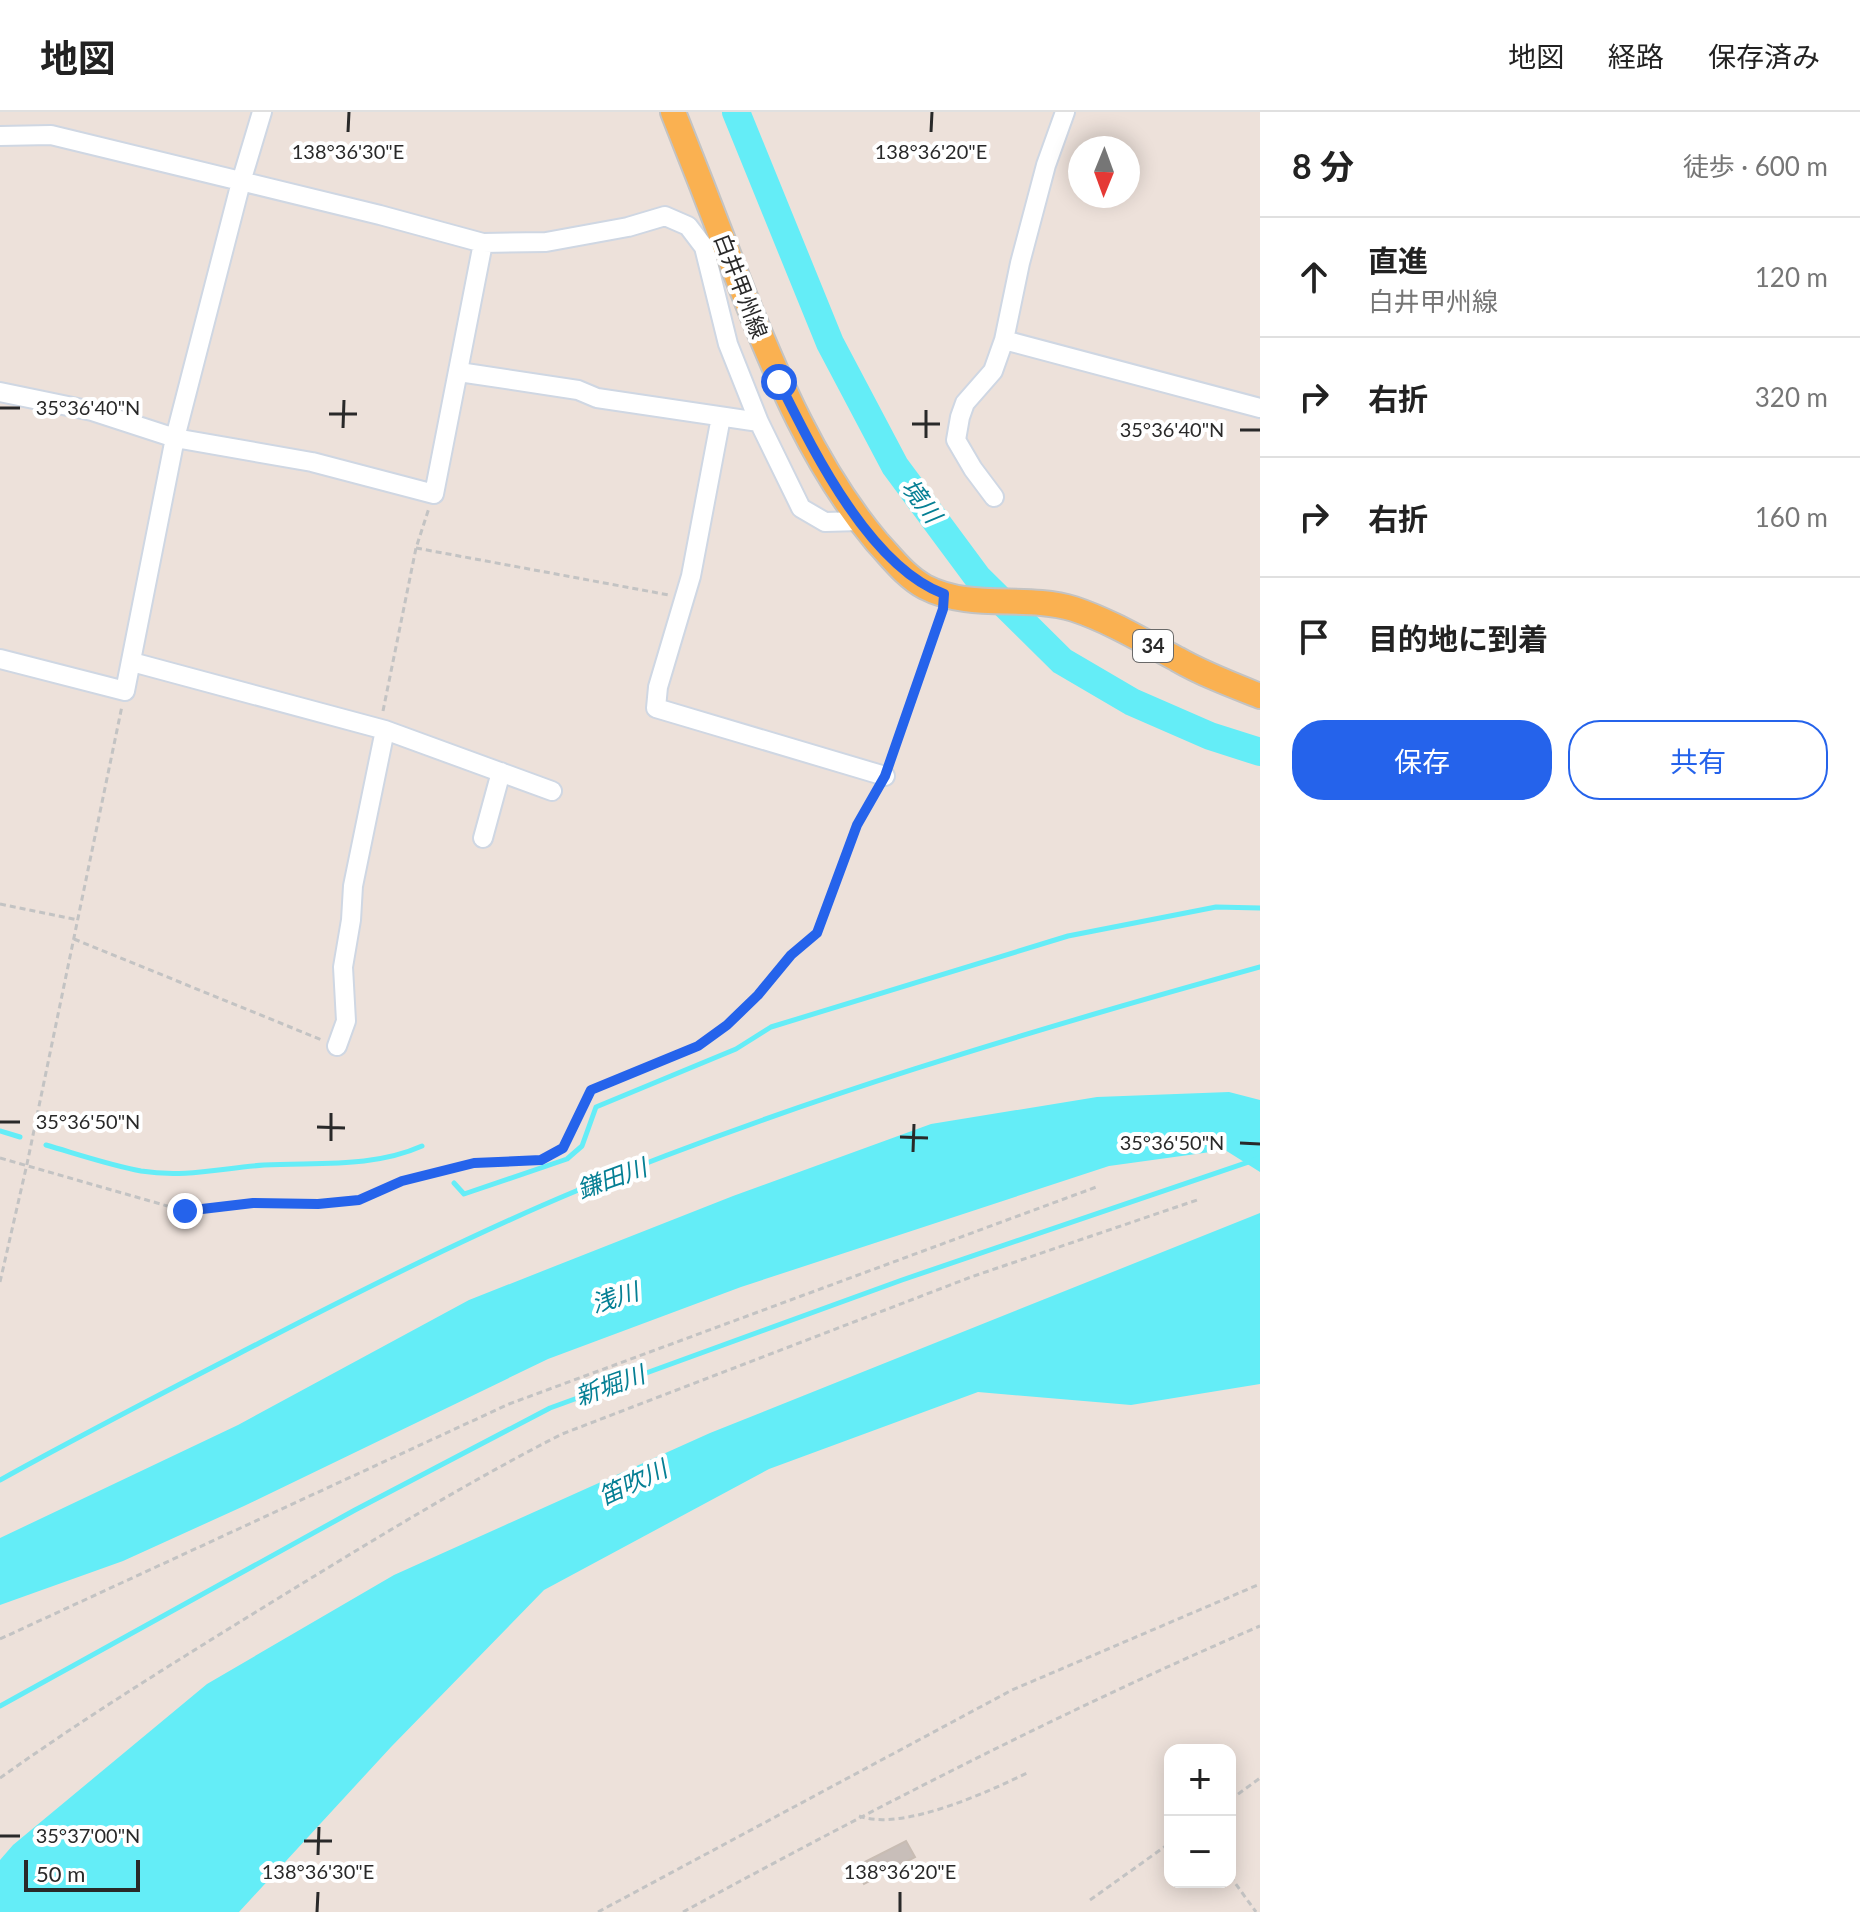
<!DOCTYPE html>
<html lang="ja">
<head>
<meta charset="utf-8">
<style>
	body { margin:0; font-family:Lato,"Noto Sans JP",sans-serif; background:#f6f6f6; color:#222 }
	.controls { position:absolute; right:24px; bottom:24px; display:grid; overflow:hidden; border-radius:16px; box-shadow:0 4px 20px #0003 }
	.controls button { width:72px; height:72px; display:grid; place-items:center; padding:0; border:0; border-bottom:2px solid #e0e0e0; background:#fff; color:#222; font:40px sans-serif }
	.compass { position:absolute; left:1068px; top:24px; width:72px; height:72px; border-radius:50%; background:#fff; box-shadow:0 4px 20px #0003; rotate:181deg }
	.scale { position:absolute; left:24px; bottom:20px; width:116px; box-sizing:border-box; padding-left:8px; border:4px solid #292929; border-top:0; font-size:22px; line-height:28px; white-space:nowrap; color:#292929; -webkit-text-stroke:6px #fff; paint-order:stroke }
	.stop { position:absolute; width:24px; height:24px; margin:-18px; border:6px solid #2563eb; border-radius:50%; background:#fff }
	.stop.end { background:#2563eb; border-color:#fff; box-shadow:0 2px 8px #0008 }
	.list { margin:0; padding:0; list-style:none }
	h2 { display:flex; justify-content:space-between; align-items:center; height:104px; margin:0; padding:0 32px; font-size:34px }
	h2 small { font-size:26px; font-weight:400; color:#767676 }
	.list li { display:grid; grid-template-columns:52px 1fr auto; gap:24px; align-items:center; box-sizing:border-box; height:120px; padding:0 32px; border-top:2px solid #e0e0e0 }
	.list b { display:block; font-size:30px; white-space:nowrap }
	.list p { margin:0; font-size:26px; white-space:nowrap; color:#767676 }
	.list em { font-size:26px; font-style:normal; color:#767676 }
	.actions { display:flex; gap:16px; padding:24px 32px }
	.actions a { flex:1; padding:18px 0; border:2px solid #2563eb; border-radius:32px; text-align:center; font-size:28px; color:#2563eb }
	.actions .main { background:#2563eb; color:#fff }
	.icon { flex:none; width:44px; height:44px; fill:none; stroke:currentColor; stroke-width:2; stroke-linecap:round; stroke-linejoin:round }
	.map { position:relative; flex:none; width:1260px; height:1800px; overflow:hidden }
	header { display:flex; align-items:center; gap:48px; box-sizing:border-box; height:112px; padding:0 40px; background:#fff; border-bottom:2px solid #e0e0e0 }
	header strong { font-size:38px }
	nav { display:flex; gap:44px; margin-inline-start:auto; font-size:28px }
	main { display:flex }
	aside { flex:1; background:#fff }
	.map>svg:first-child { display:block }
	.water { fill:#64edf7 }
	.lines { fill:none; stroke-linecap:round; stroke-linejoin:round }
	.stream { stroke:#64edf7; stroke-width:5 }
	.river { stroke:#64edf7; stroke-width:28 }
	.building { fill:#c8beb9; stroke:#c8bcb3; stroke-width:2 }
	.minor-casing { stroke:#cfd7e3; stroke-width:22 }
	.major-casing { stroke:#c3c3c3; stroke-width:28 }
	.path { stroke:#c3c3c3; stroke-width:3; stroke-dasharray:6 4; stroke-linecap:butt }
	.minor { stroke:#fff; stroke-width:18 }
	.major { stroke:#fab151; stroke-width:24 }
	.route { stroke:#2563eb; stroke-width:10 }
	.ticks { fill:none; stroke:#292929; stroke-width:3 }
	.labels { text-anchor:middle; stroke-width:8; stroke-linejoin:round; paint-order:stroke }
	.shield { fill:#fff; stroke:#696969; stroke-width:2 }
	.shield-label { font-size:20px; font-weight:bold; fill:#292929 }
	.street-label { font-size:22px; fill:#292929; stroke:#fff }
	.water-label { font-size:24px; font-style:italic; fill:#057f94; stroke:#fff }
	.ticks-label { font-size:20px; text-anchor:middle; fill:#292929; stroke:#fff; stroke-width:8; stroke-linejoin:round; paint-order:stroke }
</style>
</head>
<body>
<header>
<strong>地図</strong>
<nav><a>地図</a><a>経路</a><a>保存済み</a></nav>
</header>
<main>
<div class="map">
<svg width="1260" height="1800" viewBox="0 0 1260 1800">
	<rect width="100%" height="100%" fill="#ede1da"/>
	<path class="water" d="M1229 980 1260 988V1060L1225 1038 1109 1054 741 1175 548 1247 244 1394 123 1449 0 1493V1426L238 1313 469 1188 733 1084 931 1012 1097 985Z
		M1260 1101V1272L1131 1293 978 1280 769 1357 544 1478 391 1635 239 1800H0V1748L13 1733 207 1572 394 1463 710 1321Z"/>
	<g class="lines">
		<path class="stream" d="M0 1019 20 1025
			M46 1033C77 1042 109 1053 141 1059 185 1066 222 1056 264 1053 317 1050 373 1056 422 1034
			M454 1071 464 1082 567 1047 582 1034 596 995 736 937 771 915 1068 824 1216 795 1260 796
			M0 1368C88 1319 178 1273 267 1227 368 1175 471 1123 576 1079 798 988 1029 919 1260 855
			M0 1594 355 1398 550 1296 902 1168 1260 1046"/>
		<path class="river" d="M736 0 830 231 895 354 978 466 1062 549 1132 590 1210 624 1260 640"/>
	</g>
	<path class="building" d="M906 1729 915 1745 864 1772 855 1755Z"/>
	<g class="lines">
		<g class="minor-casing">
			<path id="minor" d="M0 24 51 23 380 103 483 131 546 130 628 115 665 104 688 114 704 135 728 232 759 310 801 396 825 410 860 409
				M1004 228 1260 296
				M459 260 578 278 597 286 759 310
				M0 280 92 299 175 326 312 350 434 382 483 131
				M721 305 691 464 658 575 656 596 885 664
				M994 385 973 357 956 328 960 305 965 291 993 259 1004 228 1020 151 1046 53 1065 0
				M0 547 125 579 175 326 241 70 262 0
				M132 550 385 618 552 679
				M483 726 501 660
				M337 934 346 909 343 855 351 808 353 774 385 618"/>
		</g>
		<g class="major-casing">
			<path id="major" d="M673 0C696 58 719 117 741 175 777 265 814 355 877 430 892 446 905 464 925 475 971 499 1026 482 1074 497 1110 509 1143 529 1177 547 1203 562 1232 573 1260 584"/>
		</g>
		<path class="path" d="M416 436 669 483
			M383 599 416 436 429 396
			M890 650 941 502
			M0 792 78 808
			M74 827 322 928
			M0 1046 185 1099 253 1091 318 1092 359 1088 402 1069 474 1051 541 1048 563 1036 591 978 698 934 727 913 758 883 791 843 817 821 857 713 877 679
			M0 1170 27 1052 122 594
			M0 1527 509 1292 1099 1074
			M0 1666C90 1602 183 1545 277 1487 370 1430 464 1372 562 1322L971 1165 1200 1087
			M1230 1688 1260 1666
			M859 1704C901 1720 988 1680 1027 1661
			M1230 1764 1256 1800
			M1090 1788 1170 1731
			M598 1800 1012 1578 1260 1472
			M683 1800C871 1698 1062 1599 1260 1514"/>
		<use href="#minor" class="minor"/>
		<use href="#major" class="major"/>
	</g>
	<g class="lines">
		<path class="route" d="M185 1099 253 1091 318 1092 359 1088 402 1069 474 1051 541 1048 563 1036 591 978 698 934 727 913 758 883 791 843 817 821 857 713 885 664 943 497 944 482C869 454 813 338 779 270"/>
	</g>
	<path class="ticks" d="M348 20 349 0M931 20 932 0M0 296H20M329 302H357M912 312H940M343 316 344 288M1240 318H1260M926 326V298M0 1010H20M317 1015 345 1016M900 1025 928 1026M331 1029V1001M1240 1031 1260 1032M913 1040 914 1012M0 1724H20M304 1729H332M318 1743 319 1715M317 1800 318 1780M900 1800V1780"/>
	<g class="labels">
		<rect class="shield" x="1133" y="518" width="40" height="32" rx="6"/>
		<g class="shield-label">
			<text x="1153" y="541">34</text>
		</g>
		<g class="street-label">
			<text transform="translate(741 174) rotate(69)" y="8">白井甲州線</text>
		</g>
		<g class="water-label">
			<text transform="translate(921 389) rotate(53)" y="8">境川</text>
			<text transform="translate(612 1067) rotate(-20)" y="8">鎌田川</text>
			<text transform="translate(615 1186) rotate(-17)" y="8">浅川</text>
			<text transform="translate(610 1274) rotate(-20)" y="8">新堀川</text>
			<text transform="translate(633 1371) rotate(-25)" y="8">笛吹川</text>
		</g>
	</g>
	<g class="ticks-label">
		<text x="348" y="47">138°36'30"E</text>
		<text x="931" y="47">138°36'20"E</text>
		<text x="88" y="303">35°36'40"N</text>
		<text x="1172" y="325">35°36'40"N</text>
		<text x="88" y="1017">35°36'50"N</text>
		<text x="1172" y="1038">35°36'50"N</text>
		<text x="88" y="1731">35°37'00"N</text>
		<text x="318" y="1767">138°36'30"E</text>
		<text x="900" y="1767">138°36'20"E</text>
	</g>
</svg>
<div class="controls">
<button>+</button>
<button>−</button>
</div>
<svg class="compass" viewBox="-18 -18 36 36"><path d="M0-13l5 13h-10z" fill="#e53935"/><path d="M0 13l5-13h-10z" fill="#767676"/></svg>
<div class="scale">50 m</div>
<div class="stop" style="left:779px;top:270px"></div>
<div class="stop end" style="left:185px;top:1099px"></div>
</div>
<aside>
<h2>8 分<small>徒歩 · 600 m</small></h2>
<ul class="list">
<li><svg class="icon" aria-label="ahead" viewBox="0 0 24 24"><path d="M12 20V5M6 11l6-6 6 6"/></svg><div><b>直進</b><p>白井甲州線</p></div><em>120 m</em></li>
<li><svg class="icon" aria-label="right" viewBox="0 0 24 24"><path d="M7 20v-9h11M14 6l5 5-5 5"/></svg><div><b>右折</b></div><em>320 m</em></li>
<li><svg class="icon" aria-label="right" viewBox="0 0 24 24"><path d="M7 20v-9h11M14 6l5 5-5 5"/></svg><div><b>右折</b></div><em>160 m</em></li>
<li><svg class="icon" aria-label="arrive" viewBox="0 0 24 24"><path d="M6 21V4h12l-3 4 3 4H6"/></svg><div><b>目的地に到着</b></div></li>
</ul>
<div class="actions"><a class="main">保存</a><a>共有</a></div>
</aside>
</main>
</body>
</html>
